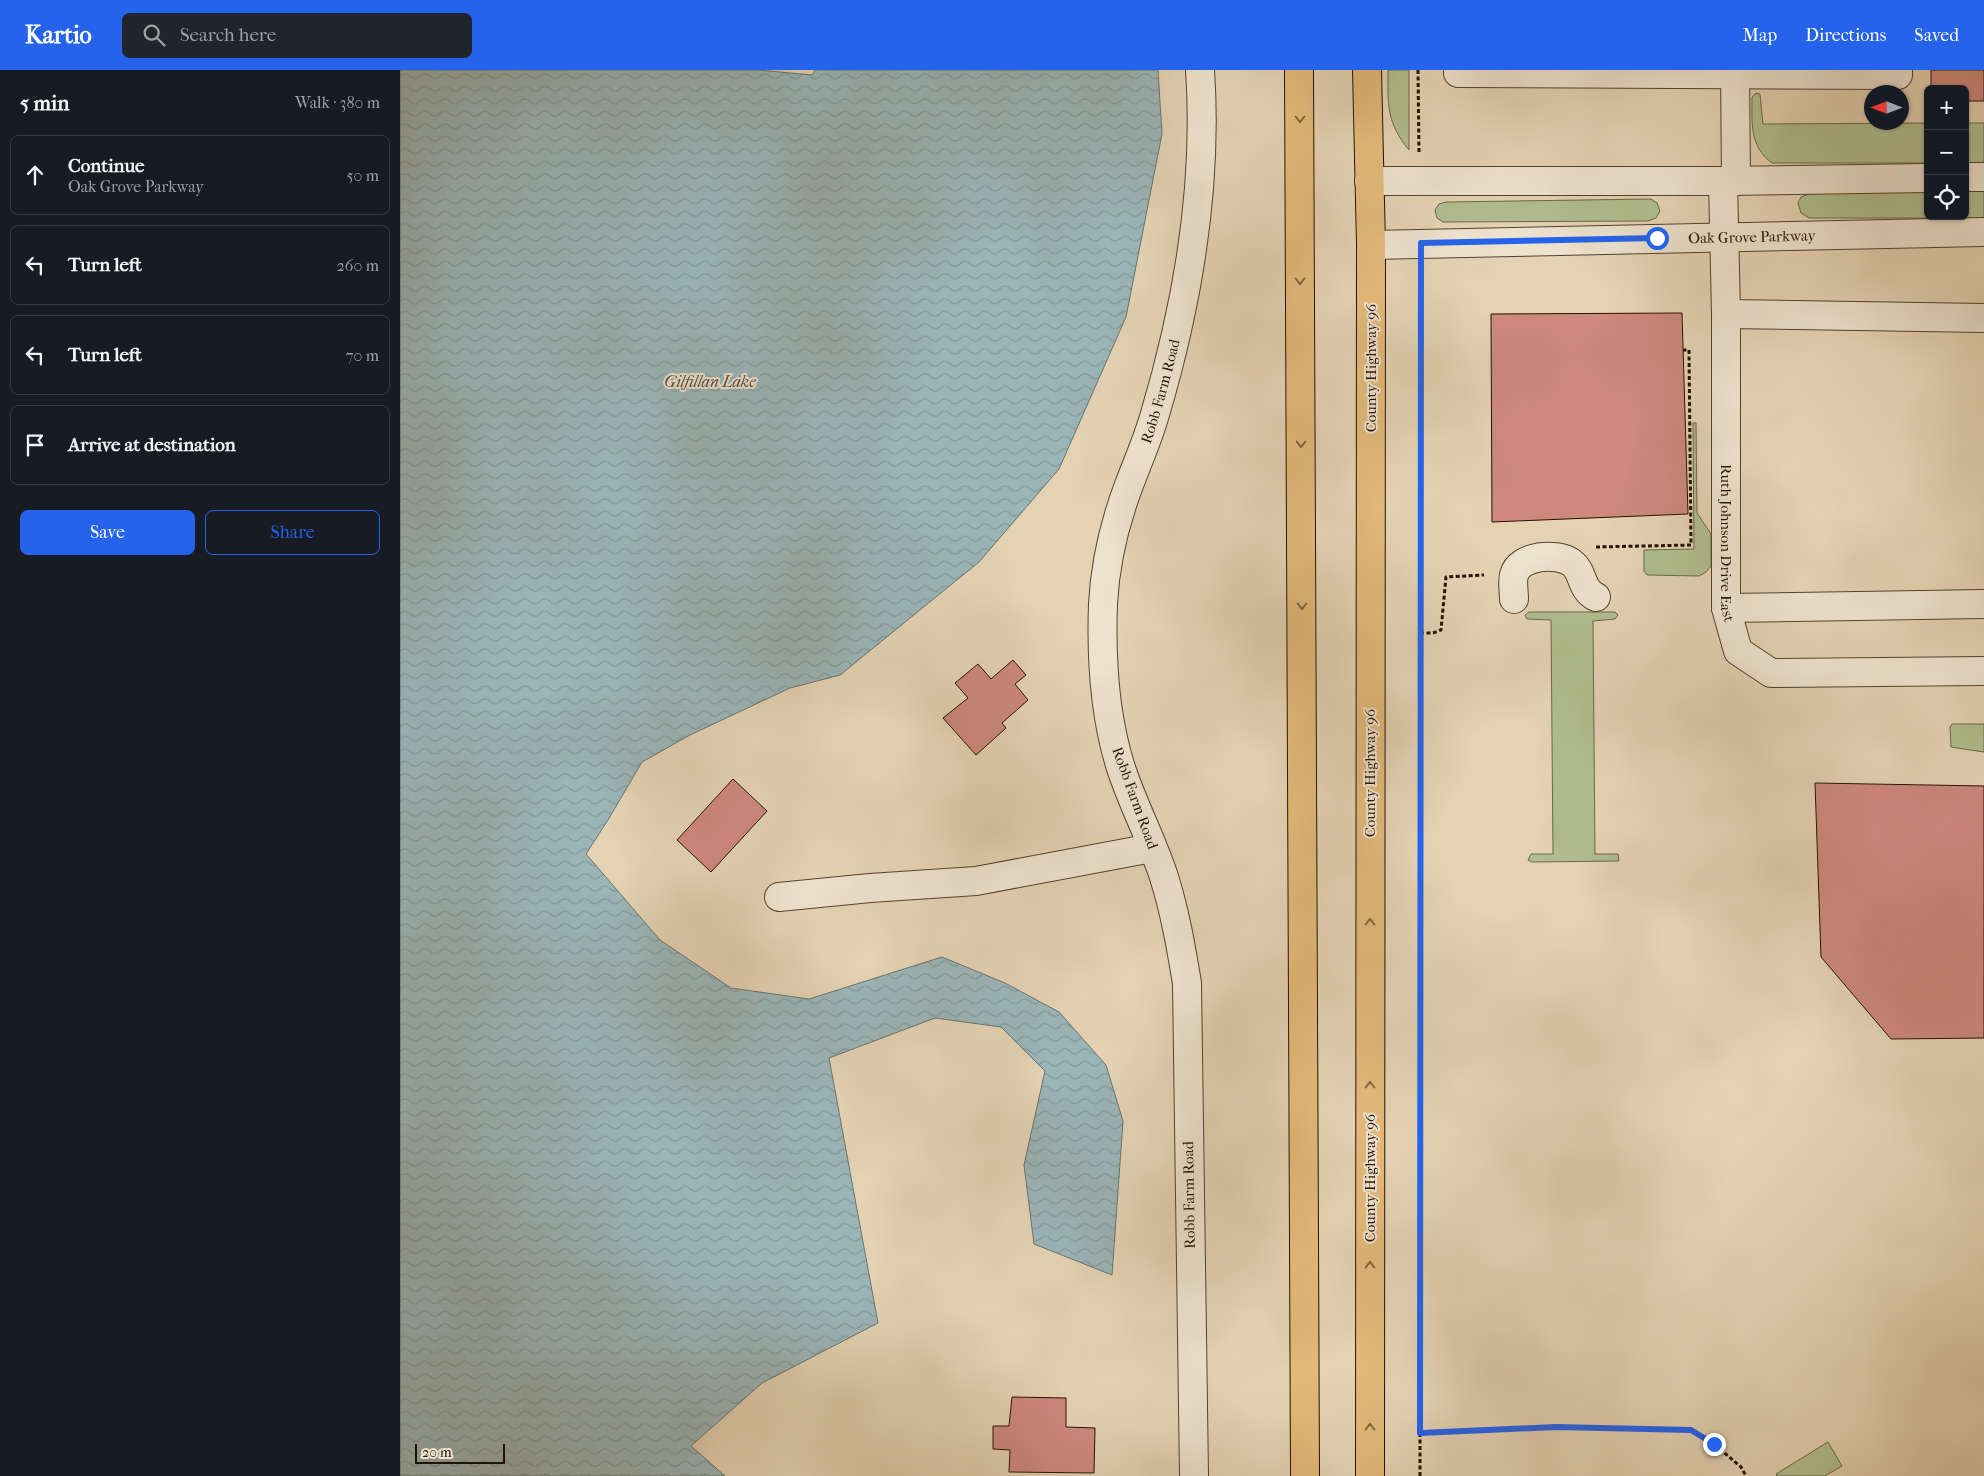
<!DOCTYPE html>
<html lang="en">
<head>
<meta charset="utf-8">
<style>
	body { margin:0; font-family:"IM FELL French Canon",serif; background:#20242c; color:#f1f3f6 }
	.controls { position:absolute; right:15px; top:15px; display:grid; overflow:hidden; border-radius:8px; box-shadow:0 1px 4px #0004 }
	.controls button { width:45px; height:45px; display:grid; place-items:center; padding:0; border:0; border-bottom:1px solid #363941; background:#171b24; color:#f1f3f6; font:25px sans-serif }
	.compass { position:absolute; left:1464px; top:15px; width:45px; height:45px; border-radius:50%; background:#171b24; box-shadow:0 1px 4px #0004; rotate:270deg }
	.scale { position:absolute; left:15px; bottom:12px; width:90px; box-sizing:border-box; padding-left:5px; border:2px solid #231200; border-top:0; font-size:14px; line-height:18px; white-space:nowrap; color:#231200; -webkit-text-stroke:4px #ede2ce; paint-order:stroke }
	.stop { position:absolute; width:15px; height:15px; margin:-11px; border:4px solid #2563eb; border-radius:50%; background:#fff }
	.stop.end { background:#2563eb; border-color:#fff; box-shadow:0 1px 5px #0008 }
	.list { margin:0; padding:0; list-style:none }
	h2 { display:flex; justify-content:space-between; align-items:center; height:65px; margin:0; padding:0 20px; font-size:21px }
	h2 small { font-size:16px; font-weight:400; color:#9ea1a6 }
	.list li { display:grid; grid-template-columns:32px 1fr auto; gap:15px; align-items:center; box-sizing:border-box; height:80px; margin:0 10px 10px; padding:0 10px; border:1px solid #363941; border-radius:8px }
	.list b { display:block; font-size:19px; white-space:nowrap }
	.list p { margin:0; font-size:16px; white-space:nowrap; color:#9ea1a6 }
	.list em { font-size:16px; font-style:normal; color:#9ea1a6 }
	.actions { display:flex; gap:10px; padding:15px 20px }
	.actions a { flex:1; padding:11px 0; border:1px solid #2563eb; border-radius:8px; text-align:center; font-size:18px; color:#2563eb }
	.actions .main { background:#2563eb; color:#fff }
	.icon { flex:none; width:28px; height:28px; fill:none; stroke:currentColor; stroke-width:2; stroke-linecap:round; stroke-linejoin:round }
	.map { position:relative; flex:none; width:1584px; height:1406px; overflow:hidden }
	header { display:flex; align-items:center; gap:30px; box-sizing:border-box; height:70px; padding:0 25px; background:#2563eb; color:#fff }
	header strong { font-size:24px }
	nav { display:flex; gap:28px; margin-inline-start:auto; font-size:18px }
	.search { width:350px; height:45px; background:#20242c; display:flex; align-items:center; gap:12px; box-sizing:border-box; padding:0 18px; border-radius:8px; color:#9ea1a6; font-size:19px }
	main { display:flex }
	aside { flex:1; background:#171b24 }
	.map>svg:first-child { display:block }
	.green { fill:#b0bd8f; stroke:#6a6848 }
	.water { fill:url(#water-waves); stroke:#6a746e }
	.building { fill:#ce887d; stroke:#231200 }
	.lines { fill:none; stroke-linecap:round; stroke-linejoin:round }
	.minor-casing { stroke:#53422d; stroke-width:30 }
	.major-casing { stroke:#231200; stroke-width:30 }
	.path { stroke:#231200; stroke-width:3; stroke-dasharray:4 2.5; stroke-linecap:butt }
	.minor { stroke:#ede2ce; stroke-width:28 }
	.major { stroke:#e2b97a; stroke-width:28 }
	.oneway { stroke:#82663d }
	.route { stroke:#2563eb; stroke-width:6 }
	.labels { text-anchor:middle; stroke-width:4; stroke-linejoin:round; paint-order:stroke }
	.street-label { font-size:15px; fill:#231200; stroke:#ede2ce }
	.water-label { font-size:16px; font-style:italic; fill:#4d4b40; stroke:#ede2ce }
</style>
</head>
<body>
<header>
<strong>Kartio</strong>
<div class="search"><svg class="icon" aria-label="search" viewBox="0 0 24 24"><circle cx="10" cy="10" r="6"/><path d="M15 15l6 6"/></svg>Search here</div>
<nav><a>Map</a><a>Directions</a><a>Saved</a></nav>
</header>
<main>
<aside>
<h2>5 min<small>Walk · 380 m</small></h2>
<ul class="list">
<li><svg class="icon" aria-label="ahead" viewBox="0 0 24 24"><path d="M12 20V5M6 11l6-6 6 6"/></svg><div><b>Continue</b><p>Oak Grove Parkway</p></div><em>50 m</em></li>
<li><svg class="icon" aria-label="left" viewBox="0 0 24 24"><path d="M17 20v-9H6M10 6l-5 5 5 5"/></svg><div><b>Turn left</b></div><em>260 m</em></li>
<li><svg class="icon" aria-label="left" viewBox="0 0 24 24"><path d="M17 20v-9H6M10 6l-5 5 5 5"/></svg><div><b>Turn left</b></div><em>70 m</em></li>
<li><svg class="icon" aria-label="arrive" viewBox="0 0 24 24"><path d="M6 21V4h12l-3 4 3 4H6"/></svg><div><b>Arrive at destination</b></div></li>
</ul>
<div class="actions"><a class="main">Save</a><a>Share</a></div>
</aside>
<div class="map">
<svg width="1584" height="1406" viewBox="0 0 1584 1406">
	<defs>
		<pattern id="water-waves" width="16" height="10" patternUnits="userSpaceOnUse" patternTransform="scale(1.25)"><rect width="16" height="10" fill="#9ab5b8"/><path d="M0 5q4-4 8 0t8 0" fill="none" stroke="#849b9c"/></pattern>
	</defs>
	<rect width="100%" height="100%" fill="#e4d2b3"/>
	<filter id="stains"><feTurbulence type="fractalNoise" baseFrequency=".004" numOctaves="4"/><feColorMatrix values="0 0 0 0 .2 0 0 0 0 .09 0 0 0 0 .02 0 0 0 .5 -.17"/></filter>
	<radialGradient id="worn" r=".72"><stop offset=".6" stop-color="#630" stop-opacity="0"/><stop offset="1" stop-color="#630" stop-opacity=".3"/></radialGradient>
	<path class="green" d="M988 0H1009V80C986 52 988 34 988 0Z
		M1356 23 1360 24 1363 54 1528 53V93H1372C1349 76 1352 52 1352 27Z
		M1565 53H1584V93H1565Z
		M1565 121H1584V148H1409L1401 143 1398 133 1401 127 1411 123 1528 122V146H1565Z
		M1251 129 1257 133 1260 141 1256 148 1248 151 1043 152 1037 148 1035 140 1039 134 1046 132Z
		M1293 353H1296L1297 443 1311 464V496L1306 502 1299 506 1247 505 1244 501V480L1294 479Z
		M1129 542H1215L1218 545 1215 549 1193 551 1195 784H1218L1219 791 1132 792 1128 790 1131 784H1153L1151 550 1127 549 1125 545Z
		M1552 654H1584V682L1551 677 1550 657Z
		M1428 1372 1442 1396 1425 1406H1377L1376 1404Z"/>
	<path class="water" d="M0 0H358L412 5 415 0H758L762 64 726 247 659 399 579 492 440 605 390 618 290 665 242 692 208 750 186 784 260 870 331 918 409 929 542 887 605 913 659 942 706 995 723 1051 712 1205 634 1174 624 1095 645 1001 601 957 535 948 429 988 478 1253 362 1313 291 1376 325 1406H0Z"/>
	<path class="building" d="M1531 0H1584V31H1565V19H1531Z
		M1282 243 1288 444 1092 452 1091 244Z
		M613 590 626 605 615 614 628 630 602 653 606 658 576 685 543 648 568 628 555 613 578 594 591 609Z
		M333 709 367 741 311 802 277 770Z
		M1415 713 1584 716V968L1491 969 1421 887Z
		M612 1327 666 1328V1357L695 1358 694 1403 609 1402 610 1380 593 1379V1356H609Z"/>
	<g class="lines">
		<g class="minor-casing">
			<g id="minor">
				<path d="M1335 0 1336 111"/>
				<path d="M1058 3 1498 5V0"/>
				<path d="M1565 107H1584"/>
				<path d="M969 111H1323L1528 108"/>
				<path id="s1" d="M1323 111 1326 244V538L1338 581 1371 603 1584 601"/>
				<path id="s2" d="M971 175 1584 162"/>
				<path d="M1326 244 1584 248"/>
				<path d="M1114 529C1114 522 1112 512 1114 505 1119 485 1157 482 1172 493 1184 502 1180 519 1196 527"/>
				<path d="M1326 538 1584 534"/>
				<path d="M379 827 470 818 576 811 752 778"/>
				<path id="s3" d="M794 1406 787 913C781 877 775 842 764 807 752 770 733 735 721 698 704 645 701 589 703 534 705 495 715 452 729 415 738 391 748 369 755 344 788 233 808 116 800 0"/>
			</g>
		</g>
		<g class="major-casing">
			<path id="major" d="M899 0 905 1406
				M967 0 971 175 970 1406"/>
		</g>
		<path class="path" d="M1018 0 1019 83
			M1196 477 1291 475 1289 280H1283
			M1020 563H1033L1041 560 1046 507 1084 505
			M1020 1363 1156 1357 1291 1360 1314 1374 1341 1397 1346 1406
			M1020 1406 1021 202"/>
		<use href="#minor" class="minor"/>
		<use href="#major" class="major"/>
	</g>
	<defs><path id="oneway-chevron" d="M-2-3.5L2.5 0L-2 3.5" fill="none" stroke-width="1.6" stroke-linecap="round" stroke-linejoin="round" transform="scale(1.25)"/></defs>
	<g class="oneway">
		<use href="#oneway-chevron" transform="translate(900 49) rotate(90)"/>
		<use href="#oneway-chevron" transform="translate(900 211) rotate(90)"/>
		<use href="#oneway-chevron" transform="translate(901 374) rotate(90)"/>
		<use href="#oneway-chevron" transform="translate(902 536) rotate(90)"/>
		<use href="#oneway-chevron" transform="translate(970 852) rotate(-90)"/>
		<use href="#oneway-chevron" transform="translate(970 1015) rotate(-90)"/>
		<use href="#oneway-chevron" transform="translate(970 1195) rotate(-90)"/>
		<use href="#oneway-chevron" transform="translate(970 1357) rotate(-90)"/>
	</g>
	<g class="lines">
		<path class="route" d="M1257 168 1021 173 1020 1363 1156 1357 1291 1360 1314 1374"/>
	</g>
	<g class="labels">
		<g class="street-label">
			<text dy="5" stroke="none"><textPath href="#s2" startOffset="381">Oak Grove Parkway</textPath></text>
			<text transform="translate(971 298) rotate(-90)" y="5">County Highway 96</text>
			<text dy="5" stroke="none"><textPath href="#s3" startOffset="1106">Robb Farm Road</textPath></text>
			<text dy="5" stroke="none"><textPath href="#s1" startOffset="362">Ruth Johnson Drive East</textPath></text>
			<text transform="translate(970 703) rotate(-90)" y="5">County Highway 96</text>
			<text transform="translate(735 728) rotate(70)" y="5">Robb Farm Road</text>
			<text transform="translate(970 1108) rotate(-90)" y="5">County Highway 96</text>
			<text transform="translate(789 1125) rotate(-91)" y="5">Robb Farm Road</text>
		</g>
		<g class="water-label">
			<text x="310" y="317">Gilfillan Lake</text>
		</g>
	</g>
	<rect width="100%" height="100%" filter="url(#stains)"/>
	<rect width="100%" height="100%" fill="url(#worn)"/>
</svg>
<div class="controls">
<button>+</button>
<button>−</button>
<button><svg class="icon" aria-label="locate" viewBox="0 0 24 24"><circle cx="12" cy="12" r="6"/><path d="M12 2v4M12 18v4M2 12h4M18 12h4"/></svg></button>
</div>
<svg class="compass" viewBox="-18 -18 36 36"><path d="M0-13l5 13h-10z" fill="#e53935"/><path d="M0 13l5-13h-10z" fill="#9ea1a6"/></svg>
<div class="scale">20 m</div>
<div class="stop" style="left:1257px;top:168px"></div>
<div class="stop end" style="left:1314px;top:1374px"></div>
</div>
</main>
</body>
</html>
